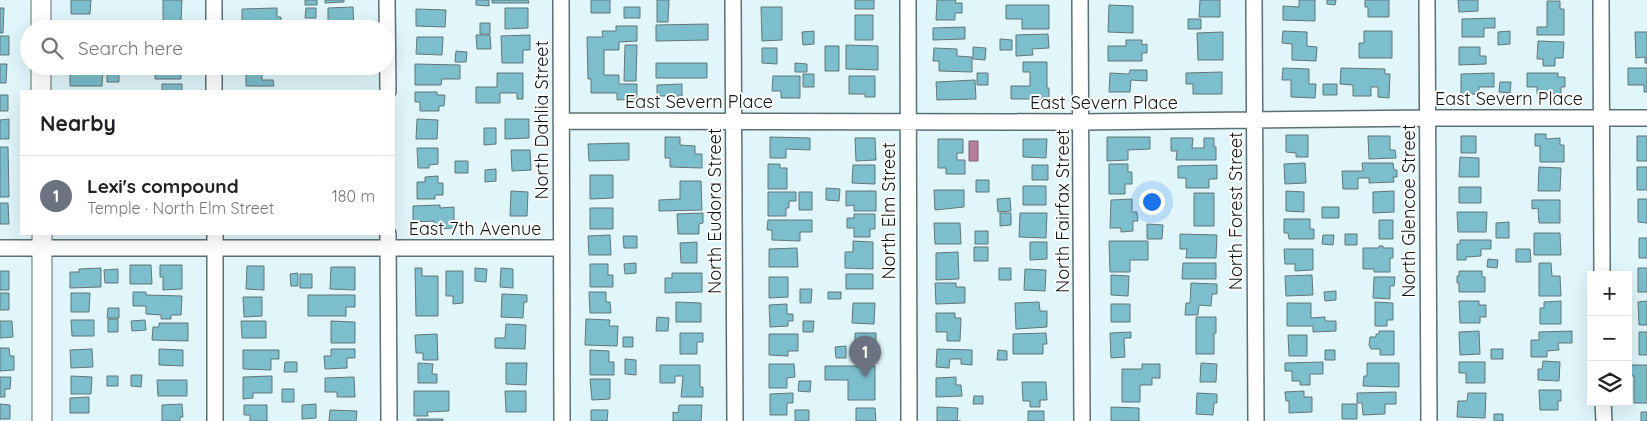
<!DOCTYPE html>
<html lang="en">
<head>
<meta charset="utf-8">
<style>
	body { margin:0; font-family:Quicksand,sans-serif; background:#f2f2f2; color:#202124 }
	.controls { position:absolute; right:15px; bottom:15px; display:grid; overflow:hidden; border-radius:0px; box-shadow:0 5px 20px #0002 }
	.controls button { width:45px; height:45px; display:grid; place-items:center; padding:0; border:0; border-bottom:1px solid #e0e0e0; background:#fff; color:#202124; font:25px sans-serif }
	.you { position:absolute; left:1151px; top:201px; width:18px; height:18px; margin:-12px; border:4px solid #fff; border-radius:50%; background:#1a73e8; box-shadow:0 0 0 8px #1a73e833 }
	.badge { display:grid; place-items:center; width:32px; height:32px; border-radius:50%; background:#0f766e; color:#fff; font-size:16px; font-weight:700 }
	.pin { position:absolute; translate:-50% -41px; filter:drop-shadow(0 1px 2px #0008) }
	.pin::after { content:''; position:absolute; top:26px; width:18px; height:15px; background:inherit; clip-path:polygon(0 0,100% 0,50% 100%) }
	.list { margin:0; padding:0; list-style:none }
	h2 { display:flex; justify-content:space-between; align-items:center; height:65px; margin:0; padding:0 20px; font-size:21px }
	h2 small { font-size:16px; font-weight:400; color:#757577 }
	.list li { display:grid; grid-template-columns:32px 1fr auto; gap:15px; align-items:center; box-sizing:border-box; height:80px; padding:0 20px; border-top:1px solid #e0e0e0 }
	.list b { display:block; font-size:19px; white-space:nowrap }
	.list p { margin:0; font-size:16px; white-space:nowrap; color:#757577 }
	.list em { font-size:16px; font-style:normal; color:#757577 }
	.icon { flex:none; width:28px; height:28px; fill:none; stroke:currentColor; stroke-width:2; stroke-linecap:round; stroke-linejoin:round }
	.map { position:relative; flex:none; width:1647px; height:421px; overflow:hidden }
	.search { position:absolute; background:#fff; box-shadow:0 5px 20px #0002; left:20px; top:20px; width:375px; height:55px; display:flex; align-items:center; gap:12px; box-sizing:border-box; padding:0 18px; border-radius:28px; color:#757577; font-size:19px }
	.panel { position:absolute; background:#fff; box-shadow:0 5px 20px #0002; left:20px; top:90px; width:375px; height:145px; border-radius:0px }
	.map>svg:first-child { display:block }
	.water { fill:#b48198; stroke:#836172 }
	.building { fill:#7cbecb; stroke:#63767a }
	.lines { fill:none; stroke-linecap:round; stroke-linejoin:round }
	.minor-casing { stroke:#5c6f73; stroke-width:18 }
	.tertiary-casing { stroke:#5c6f73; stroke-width:21 }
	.minor { stroke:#fff; stroke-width:15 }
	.tertiary { stroke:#fff; stroke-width:19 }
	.labels { text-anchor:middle; stroke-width:4; stroke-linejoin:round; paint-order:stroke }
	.street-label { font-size:18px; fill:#101719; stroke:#fefefe }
</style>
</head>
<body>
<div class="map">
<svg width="1647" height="421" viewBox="0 0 1647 421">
	<rect width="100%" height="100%" fill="#e0f6fa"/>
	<path class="water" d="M969 141H978V161H969Z"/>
	<path class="building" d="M71 0H91L90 14H71Z
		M163 0H182L181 22 163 21Z
		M305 0H317V5H305Z
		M325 0H344V2L325 3Z
		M476 0H489V6L476 5Z
		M492 0H528L529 3H492Z
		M591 0H610V13H591Z
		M657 0H669L668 22H657Z
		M855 0H874V9H855Z
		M937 0H956L955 3H962V13H955V20H936Z
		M1200 0H1220V17H1199Z
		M1299 0H1315V21L1283 20V6L1299 7Z
		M1327 0H1336L1335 5 1327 4Z
		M1365 0H1389V17H1368V7H1365Z
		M1458 0H1478V11L1459 12Z
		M1547 1H1560V9H1564V35H1537V27H1547Z
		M1006 5H1049V29H1022V19H1006Z
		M1109 5 1133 6V33L1108 32Z
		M353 7 354 29H328V8Z
		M624 7H640V18H624Z
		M761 7H782V40L762 41Z
		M0 8H4L3 33H0Z
		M277 8V17H281V29H242V9Z
		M306 8H316V18H305Z
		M505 8H528V28L505 29Z
		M416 9 446 10 445 27 416 26Z
		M855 15H873V40H855Z
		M1495 18V28H1484V37H1462V19Z
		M1188 19H1201V29H1188Z
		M91 21V29H72L71 22Z
		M480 23H490V34H480Z
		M708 24V40L656 41V25Z
		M616 26H637V41L619 42V50H604V75H619V84H637V99L617 100V93H591V79H588L587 37H603L602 31H616Z
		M965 27V39L933 40V28Z
		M814 31V44L803 45 802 32Z
		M1283 31 1307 32V46L1317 47 1316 61 1292 60V44L1282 43Z
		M1364 31H1392V58H1359V43H1364Z
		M1510 31V44L1498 45V32Z
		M1223 32V60H1198L1197 33Z
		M1635 32H1647V63H1645V57L1636 58Z
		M1048 34 1049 48 1032 49 1033 55 1016 56V35Z
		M476 35H490L491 49H477Z
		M530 35V50H523V63H502L501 36Z
		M0 36H9V55H0Z
		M417 37H443L442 55 416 54Z
		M1000 39 1012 40V50H1000Z
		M1126 40H1142V45L1147 44V53H1142V61H1108V46H1126Z
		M1538 41 1564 42 1563 58H1555V66H1543V59H1537Z
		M625 45H637L636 81H624Z
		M846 45 878 46V70L846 69Z
		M825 46H839V71H825Z
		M973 47 986 48 985 60 973 59Z
		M1459 47H1480V56H1486V64L1459 65Z
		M762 48H777V64L762 63Z
		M934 48 957 49V56L972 57V72L939 71V61H933Z
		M456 51 467 52 466 62H455Z
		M1023 62H1047V88H1049V99H1011V86H1030V72H1023Z
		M656 63H707V78H656Z
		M795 63 807 64V72H795Z
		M0 64H7L6 83H0Z
		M415 64 460 65V79H442L441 85H415Z
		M87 66H103L102 86H70V72H87Z
		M166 66H181V79H155V67L166 68Z
		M246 66H262V80H273L274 86H246Z
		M328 66H346V71H329Z
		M1283 68 1309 69V84H1316L1315 98 1291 97V80H1282Z
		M1341 68 1385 69V74H1390L1389 98 1378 97V87H1371V96H1353V85L1340 84Z
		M1628 68H1647V92H1644V85H1628Z
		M107 69 119 70V82H107Z
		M1130 70H1147V81L1131 80 1130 92H1109L1110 73 1129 74Z
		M1222 72V94H1193V84H1186V73Z
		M497 73H523V99H517V93H500V103H476V87H497Z
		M977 73H988V85H977Z
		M1494 73V87H1479V94H1461V74Z
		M1527 73H1558V77H1565V87H1561V94H1537V87H1527Z
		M803 74H814V87H803Z
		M773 76H800V98H781V91H772Z
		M849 76H875V97H865V94H849Z
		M975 80 976 99 937 100 936 82Z
		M1500 82H1511L1510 93 1499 92Z
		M162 84H182V91H162Z
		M682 84V96H657V85Z
		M1323 84H1337V95H1323Z
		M415 92H437V95H445L444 106H439V111H420V102H415Z
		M0 95H8V111H0Z
		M9 119V139H0V120Z
		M417 119 438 120 437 139H416Z
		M505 119H529V138L505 139Z
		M484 128H496V144L484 145Z
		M1535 134H1546V139L1560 138V145H1564V162H1540V146H1535Z
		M1286 135H1308V157H1296V153L1286 152Z
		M1368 136H1390V150H1395L1396 158 1369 159Z
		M1461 136H1476V153H1461Z
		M1637 136H1647V161H1637Z
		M665 137H680V145L695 146V154H702V168L670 167V158H665Z
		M770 137 810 138V150L786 149V158H770Z
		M1107 137H1150V149L1128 150V160L1107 161Z
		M855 138H875L876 160 856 161Z
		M1171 138H1193L1192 148H1204V138H1214V147H1216V160H1176L1177 151H1171Z
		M938 139H963V153H957V160H965V174H946V168H938Z
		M1023 139H1047L1046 158 1023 157Z
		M629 143V160L589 161 588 144Z
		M0 147H8L9 197H0Z
		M417 148H438V164L429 165V168H418Z
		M511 150H530L531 170 512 171Z
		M1460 157 1479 158V177H1459Z
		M455 161H468V173H455Z
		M1305 163 1306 183 1285 184 1284 164Z
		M1362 163H1393L1394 170H1397V177H1393L1394 182 1369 183V178H1358V189H1343L1342 171H1363Z
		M768 164H780V168H787V189H768Z
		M1109 164H1128V172H1132V184H1125V194H1109Z
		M853 165H875V184L852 183Z
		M1032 165H1048V180H1032Z
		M1217 165V179H1209V188H1186V178H1178V166Z
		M1539 167 1561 168 1560 191H1538Z
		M1637 167H1647V190H1637Z
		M496 169V181L485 182V170Z
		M590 175H613V198L590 199Z
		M438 176V183H443V195H435V199H417V182H425V177Z
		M976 180H989V192H976Z
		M680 181H701L702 210 659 211V200L680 199Z
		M1023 186H1046V205H1023Z
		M1459 187H1481V203H1459Z
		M826 188 840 189 839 201 826 200Z
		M934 190H964V207L935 210Z
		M511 191 528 192 527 216H510Z
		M846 191H876V211H854V205L846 206Z
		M1286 191 1304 192V212L1286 211Z
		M1394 191V212L1373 213V192Z
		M768 192H796V201H789V208H786V216H768Z
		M799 192H812V210H799Z
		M1194 193H1214V226H1194Z
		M1010 198 1011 211 998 212 997 199Z
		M1132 199V212H1137L1138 221H1133V231L1121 232V228H1110L1111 200Z
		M1638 199H1647V223L1638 222Z
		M1532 200H1560V223H1539L1538 208 1532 209Z
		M0 203H8L9 224H0Z
		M440 205V208L454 207V228L435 229 434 221 413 222V206Z
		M1322 207H1339V218H1322Z
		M590 208H613V229H590Z
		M1457 212H1487L1486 232H1458Z
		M703 213V223L699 224V234H678L677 214Z
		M1000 213H1011V225L1000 226Z
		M1020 213H1047L1046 238 1019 237Z
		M854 214H875V229H870V237H854V228H847V218H854Z
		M1284 219H1310V229H1314V239H1289L1288 233H1284Z
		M768 220H812V232H800V241L772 240V230H767Z
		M1379 220H1393V239H1379Z
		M1509 222V238H1496V223Z
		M934 223H960L961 244H935Z
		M1147 224 1163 225 1162 239H1147Z
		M975 231H988V244H975Z
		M1534 233H1560L1561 255H1534Z
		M1180 234 1217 235 1216 258H1186L1187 249H1180Z
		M1345 234H1357V245H1345Z
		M610 235 611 255H589L588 236Z
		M1323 235H1334L1333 245 1322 244Z
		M623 236H637V248H624Z
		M1639 238H1647V258H1639Z
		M1460 240H1491V249H1481V256L1466 257V260H1457V244H1460Z
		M853 241 873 242V269L845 268V252H853Z
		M1109 241H1148V260H1130V272H1110Z
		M697 242V263H681L680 243Z
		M1030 242H1047V259L1030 260Z
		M1379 246H1383V248H1393V258H1390V272H1374V269H1363V248H1379Z
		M974 247H988V261H974Z
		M797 248 798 267H769V249Z
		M1284 249H1313V270L1295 271V264H1285Z
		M1516 249H1530L1531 262H1516Z
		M958 252 959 279 936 280V253Z
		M1488 259 1498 260 1497 268 1487 267Z
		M636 263V273L625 274 624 264Z
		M1183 263H1216V279H1182Z
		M1539 263H1551L1552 276H1560L1561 296H1539Z
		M590 264H608V275H613V287H590Z
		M130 265H151L152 284H130Z
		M160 265H182V289L163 290V277H160Z
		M247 266H264V290L246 289Z
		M331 267H355V290L330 289Z
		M101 268V287L70 288V272H79V269Z
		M415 268H422V276H438V316H416Z
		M475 268 487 269 486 282 475 281Z
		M501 268 513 269V288L500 287Z
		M999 268H1011V280H999Z
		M1638 268H1647V292H1638Z
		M118 269V283H105L104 270Z
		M1025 269 1046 270 1045 291 1024 290Z
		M0 271H9V290H0Z
		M446 271H463V303L453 304V296H446Z
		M1459 271H1482V277H1485V292H1459V283H1457V276H1459Z
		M298 273V286H291L290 274Z
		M672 273H702V292L665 293V278H672Z
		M300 274H312V288H300Z
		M846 274H873V289H846Z
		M1111 275 1129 276 1128 296 1111 295Z
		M1312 275 1313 295 1286 296 1285 276Z
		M769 277H788V297L769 298Z
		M1374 277H1395L1394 286H1390V299L1373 298Z
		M935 283H956V287H965V303L936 304Z
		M1191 283 1217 284V294H1212L1211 306 1199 305 1198 315H1185L1186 303H1190Z
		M800 289H812L811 303H800Z
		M1336 291V300L1325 301 1324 292Z
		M133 292H146V295L182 296 181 315H171V319H161V315L146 314V306H133Z
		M589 292H606V302H610L611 313H590Z
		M828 292H841V299H828Z
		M0 293H9V310H0Z
		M71 293H90L89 312H71Z
		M502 294 527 295V302H524L523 318 501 317Z
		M308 295H355V307H346V316H308Z
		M243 297H262V316L244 317Z
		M1459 301H1479V305H1486V317H1480V323H1460Z
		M1561 301V324H1540V308H1544V302Z
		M1647 301V325H1639L1638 302Z
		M676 302 701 303V322H676Z
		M1039 302 1040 311H1047V327L1016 329 1015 303Z
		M1375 302 1393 303V320H1387V326H1375Z
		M853 303H875L874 324 852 323Z
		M1287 303H1311V318L1325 317V321H1336V331L1313 332V326H1287Z
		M787 304V314H793V321H788V326L770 327 769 305Z
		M1111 304H1130V322H1111Z
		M108 308H119V318H107Z
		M936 313H955V318H961L960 341H947V332H936Z
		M657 317 669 318 668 331H656Z
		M1196 317H1216V333H1214V354H1196Z
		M108 319H118V332H108Z
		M586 319 610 320 609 326H618L617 346 585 345Z
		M71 320H94V336H72Z
		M145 320 146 330 132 331 131 321Z
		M0 321H12L13 337 0 338Z
		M241 321H266V338H242Z
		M331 321 355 322V343H331Z
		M803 321H814L813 332H803Z
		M159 323H188V341L152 340 153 327H159Z
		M506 324 526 325 525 349 495 348V338H505Z
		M1379 331H1394V355H1380V349H1371L1369 345 1370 337H1376V334H1379Z
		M1479 331 1480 354 1460 355 1459 332Z
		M1572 331V343H1558L1559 350 1547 351V357H1531V340H1539V332Z
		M1131 332V338H1124L1125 357 1111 358 1110 333Z
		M1639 332H1647V355H1639Z
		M680 333H703V342H697V354H680Z
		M855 333H876V353L855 354Z
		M1046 333 1047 344H1043V354H1013V334Z
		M437 334 438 360H423V353H416L415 335Z
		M769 334H798V351H788V356L769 355Z
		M1288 335H1307V356H1289Z
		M623 337H633V347H623Z
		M846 346V358H836L835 347Z
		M0 348H9L10 356H14V370L0 371Z
		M92 349 93 367 71 368 70 350Z
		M159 349 183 350V366L159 365Z
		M331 349H355V358H347V368L325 369 324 356H331Z
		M937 349 972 350V365L961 364V359H950L949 368 936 367Z
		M1491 349H1503V359H1491Z
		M243 350H279V359H271V370L243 369Z
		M590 350 609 351V362H614V375H590Z
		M998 350 1007 351V360H997Z
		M1325 350H1335V360H1325Z
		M625 359 636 360V375L625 374Z
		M1543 361 1560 362 1559 381 1538 380V369H1542Z
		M285 362H297V372H284Z
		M1323 362V374H1310V385H1300V381H1292V371H1285V363Z
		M1459 362H1485V383H1466V373H1459Z
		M418 363 433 364 432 374H437V383H418Z
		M506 363H527L526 385 506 384Z
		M1201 363 1217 364 1216 382H1200Z
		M1367 363H1399V387L1363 386 1364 376H1367Z
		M769 364H794L795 377 787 378V388H769Z
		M1142 364H1160V378H1152V385H1140V402H1122V369H1142Z
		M660 365H700V387H703V397H681L683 376H675V383H660Z
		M1628 365H1647V403H1634V376H1628Z
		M825 366H875V400H848V380H825Z
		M131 375H142L141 387 131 386Z
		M71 376 92 377 91 394H71Z
		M107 376H118V386H107Z
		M272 376V393H253V398L243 399V377Z
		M0 377H11L10 389H5V397H0Z
		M354 377 355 397H337V392H325V378Z
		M956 377V385H961L962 396 936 397V378Z
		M590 379H610V399L592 400Z
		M157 380H187V396H158Z
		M799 381H811L810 392 798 391Z
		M1022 382H1046L1047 400H1040V407H1030V401H1023Z
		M282 389H294V402H282Z
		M1539 390H1561V401H1558V410H1540Z
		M414 391H449V411L427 412 428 416H414Z
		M505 391H526V412H506Z
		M1304 391V397H1312V412L1289 413V401H1286L1285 392Z
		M1396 392V404H1385V414L1363 415 1362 403H1357V393Z
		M793 393V403H787V415H770V394Z
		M1197 393 1217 394V403H1214L1213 415 1196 414Z
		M1468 393H1486L1485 418 1457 417 1458 401H1467Z
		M974 396H983V404H973Z
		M89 397V413H70V398Z
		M0 404 10 405V419H0Z
		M182 404 183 417H180V421H162V405Z
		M316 404V418L302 419V405Z
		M1342 404H1357V419H1342Z
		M244 405H267V421H250V415H244Z
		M679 405H702L701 421H673V412L678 413Z
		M937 407 958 408 957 421H961H937Z
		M1111 407 1139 408V421H1111Z
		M856 408H875L876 421H856Z
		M330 410 357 411 356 421H329Z
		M591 410H608L607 421H591Z
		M795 410H809V421H795Z
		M1028 411H1044V421H1028Z
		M1641 412H1647V421H1641Z
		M1494 414H1503V421H1494Z
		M417 419H443V421H417Z"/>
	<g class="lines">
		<g class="minor-casing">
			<path id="minor" d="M214 0V29
				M387 0 388 91
				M561 0 562 421
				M733 0 735 421
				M908 0 909 421
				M1080 0 1082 421
				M1254 0 1256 421
				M1427 0 1429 421
				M1601 0 1602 275
				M214 66V91
				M561 121 1081 122 1428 118H1647
				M215 234V421
				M388 234 389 421
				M0 248H561
				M1603 402 1604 421"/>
		</g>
		<g class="tertiary-casing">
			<path id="tertiary" d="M41 0V29
				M41 66V91
				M42 234V421"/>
		</g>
		<use href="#minor" class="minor"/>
		<use href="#tertiary" class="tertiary"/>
	</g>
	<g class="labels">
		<g class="street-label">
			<text x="1509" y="105">East Severn Place</text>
			<text x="699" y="108">East Severn Place</text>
			<text x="1104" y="109">East Severn Place</text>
			<text transform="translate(542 120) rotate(-90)" y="6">North Dahlia Street</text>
			<text transform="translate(715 211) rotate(-90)" y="6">North Eudora Street</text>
			<text transform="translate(889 211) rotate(-90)" y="6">North Elm Street</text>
			<text transform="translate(1063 211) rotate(-90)" y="6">North Fairfax Street</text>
			<text transform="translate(1236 211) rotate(-90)" y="6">North Forest Street</text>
			<text transform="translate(1409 211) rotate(-90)" y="6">North Glencoe Street</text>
			<text x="475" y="235">East 7th Avenue</text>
		</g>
	</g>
</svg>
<div class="controls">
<button>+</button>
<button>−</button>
<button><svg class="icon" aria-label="layers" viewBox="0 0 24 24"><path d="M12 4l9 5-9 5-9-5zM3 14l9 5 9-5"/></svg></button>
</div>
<div class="you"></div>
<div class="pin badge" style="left:865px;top:377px;background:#6b7280">1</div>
<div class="search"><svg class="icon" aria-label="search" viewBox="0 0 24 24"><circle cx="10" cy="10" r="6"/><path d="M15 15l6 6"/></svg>Search here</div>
<section class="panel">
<h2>Nearby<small></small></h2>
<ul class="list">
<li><span class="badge" style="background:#6b7280">1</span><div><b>Lexi's compound</b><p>Temple · North Elm Street</p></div><em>180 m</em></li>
</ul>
</section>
</div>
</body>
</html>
